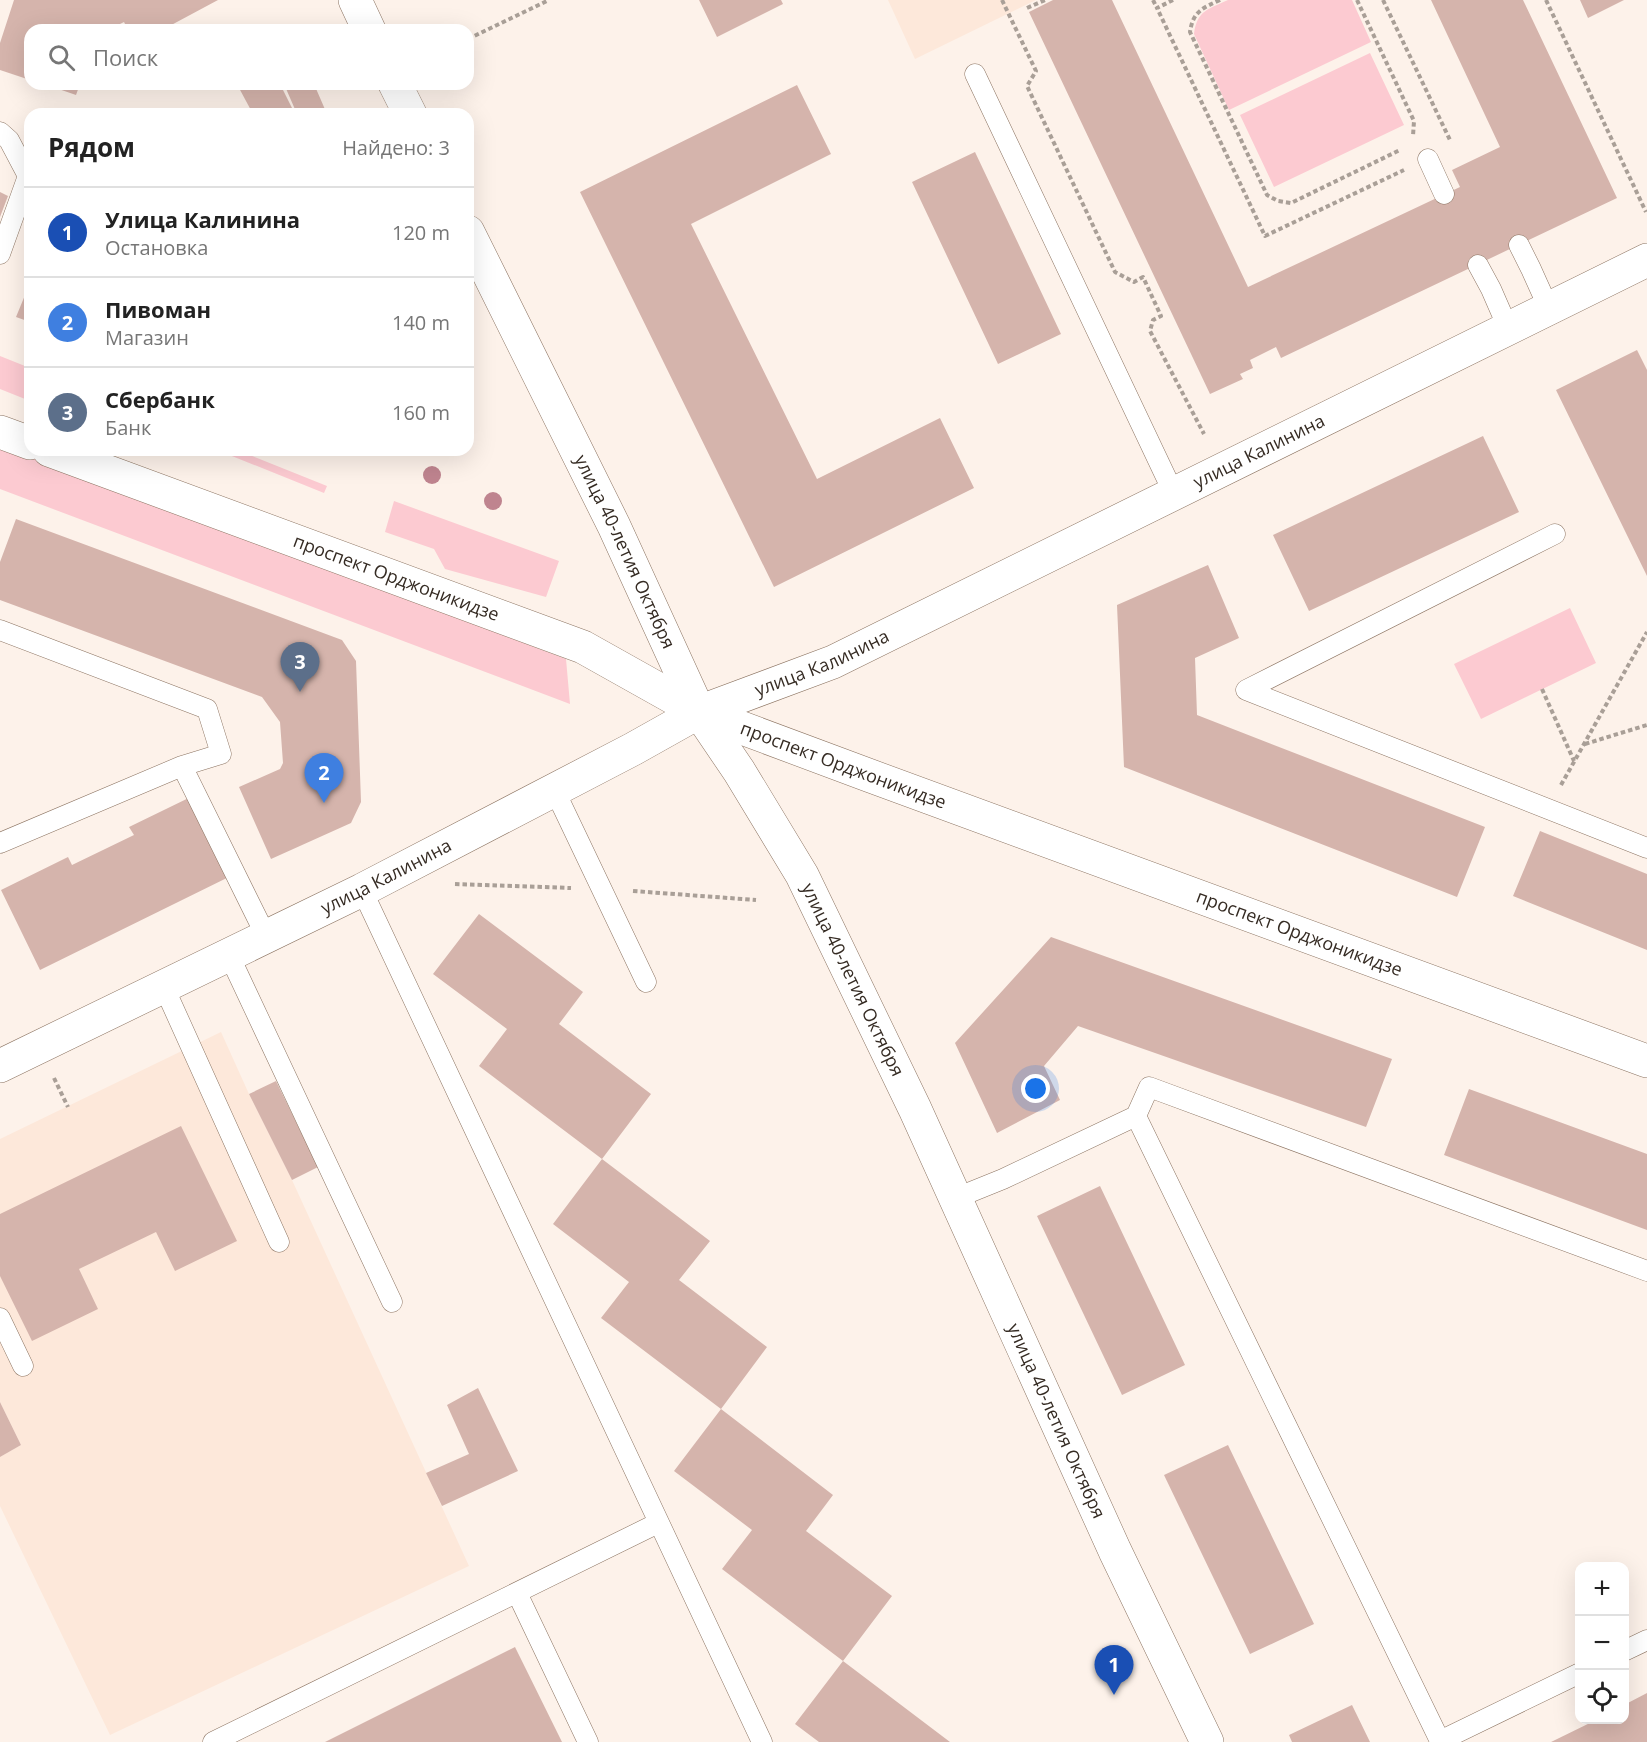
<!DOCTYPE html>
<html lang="ru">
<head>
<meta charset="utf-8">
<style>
	body { margin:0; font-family:"Open Sans",sans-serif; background:#f2f2f2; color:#222 }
	.controls { position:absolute; right:18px; bottom:18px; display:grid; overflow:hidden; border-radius:12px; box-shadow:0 6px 24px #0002 }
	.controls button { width:54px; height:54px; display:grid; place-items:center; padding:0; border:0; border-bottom:2px solid #e0e0e0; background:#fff; color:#222; font:30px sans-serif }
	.you { position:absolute; left:1036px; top:1089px; width:21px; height:21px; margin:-15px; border:4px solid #fff; border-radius:50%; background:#1a73e8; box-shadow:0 0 0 9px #1a73e833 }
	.badge { display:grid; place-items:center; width:39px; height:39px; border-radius:50%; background:#b45309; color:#fff; font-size:20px; font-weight:700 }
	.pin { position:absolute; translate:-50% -50px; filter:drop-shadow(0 2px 3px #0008) }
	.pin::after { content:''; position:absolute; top:32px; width:21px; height:18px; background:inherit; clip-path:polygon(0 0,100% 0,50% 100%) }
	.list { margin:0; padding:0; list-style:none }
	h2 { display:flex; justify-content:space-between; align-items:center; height:78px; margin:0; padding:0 24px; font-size:26px }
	h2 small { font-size:20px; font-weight:400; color:#767676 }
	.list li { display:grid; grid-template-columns:39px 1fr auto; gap:18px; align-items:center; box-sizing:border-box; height:90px; padding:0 24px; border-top:2px solid #e0e0e0 }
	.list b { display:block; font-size:22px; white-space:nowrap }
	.list p { margin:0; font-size:20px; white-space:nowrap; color:#767676 }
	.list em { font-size:20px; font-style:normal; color:#767676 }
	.icon { flex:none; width:33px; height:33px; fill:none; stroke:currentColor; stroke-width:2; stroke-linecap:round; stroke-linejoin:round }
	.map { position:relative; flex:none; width:1647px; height:1742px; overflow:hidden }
	.search { position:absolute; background:#fff; box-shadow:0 6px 24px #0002; left:24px; top:24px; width:450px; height:66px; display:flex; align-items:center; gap:15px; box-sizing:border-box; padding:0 21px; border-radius:18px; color:#767676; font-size:22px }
	.panel { position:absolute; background:#fff; box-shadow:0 6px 24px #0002; left:24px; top:108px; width:450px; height:348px; border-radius:18px }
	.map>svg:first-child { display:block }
	.built { fill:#fde8da }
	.green { fill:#fccad1 }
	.building { fill:#d5b4ac }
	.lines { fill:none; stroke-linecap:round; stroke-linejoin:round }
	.lane-casing { stroke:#8c7462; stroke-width:21 }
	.street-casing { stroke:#8c7462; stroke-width:34 }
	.secondary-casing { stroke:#8c7462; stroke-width:34 }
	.path { stroke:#a99f97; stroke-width:4; stroke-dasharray:4.5 3; stroke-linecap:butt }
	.lane { stroke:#fff; stroke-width:20 }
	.street { stroke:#fff; stroke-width:33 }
	.secondary { stroke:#fff; stroke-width:33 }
	.tree { fill:#bf848f }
	.labels { text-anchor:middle; stroke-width:4.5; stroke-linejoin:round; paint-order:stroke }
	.street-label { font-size:18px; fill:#352b23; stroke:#fdf2ea }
</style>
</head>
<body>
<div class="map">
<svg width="1647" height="1742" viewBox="0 0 1647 1742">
	<rect width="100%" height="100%" fill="#fdf2ea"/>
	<path class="built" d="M888 0H1036L915 59Z
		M221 1032 249 1094 292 1180 469 1566 110 1735 0 1506V1457L21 1445 0 1402V1139Z"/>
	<path class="green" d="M1228 0H1352L1371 42 1229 110 1194 34C1197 10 1209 9 1228 0Z
		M1370 53 1404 125 1274 187 1240 115Z
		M0 356 30 368V401L0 389Z
		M0 444 566 659 570 704 0 489Z
		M217 450H237L327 486 324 493Z
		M394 501 559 561 546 597 445 569 434 549 385 532Z
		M1570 608 1596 663 1481 719 1454 664Z"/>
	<path class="building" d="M14 0H218L162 30H128L124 22 108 30H30V80L0 70V43Z
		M699 0H781L783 4 717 37Z
		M1053 0H1112L1248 287 1460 187 1452 170 1500 147 1431 0H1523L1617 198 1281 358 1276 347 1250 360 1253 368 1240 374 1243 379 1210 394 1029 12Z
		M1580 0H1624L1588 18Z
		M44 84H80L76 95Z
		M247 84H280L295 114H253L239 88Z
		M284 84H314L327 114H297Z
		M797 85 831 154 691 224 817 479 940 418 974 488 774 587 580 192Z
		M975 152 1061 334 998 364 912 182Z
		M0 192 8 196 0 217Z
		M30 283V322L16 317Z
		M1637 350 1647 370V576L1556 390Z
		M1483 436 1519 512 1309 611 1273 535Z
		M16 519 342 640 356 661 361 802 351 823 271 859 239 787 280 769 283 763 280 722 262 697 0 600V562Z
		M1208 565 1239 638 1195 658 1197 715 1485 827 1457 897 1124 767 1117 605Z
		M203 791 241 871 40 970 1 890 68 857 72 865 134 835 129 827Z
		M1540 831 1647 874V950L1513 896Z
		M479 914 583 992 559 1024 651 1094 602 1159 479 1066 507 1029 433 974Z
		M1051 937 1392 1059 1366 1127 1078 1026 1044 1066 1060 1100 997 1133 955 1043Z
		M276 1081 318 1167 292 1180 249 1094Z
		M1469 1089 1647 1154V1230L1444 1155Z
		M181 1126 237 1241 175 1271 156 1232 79 1269 98 1309 32 1341 0 1276V1214Z
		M602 1159 710 1241 679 1280 767 1347 721 1409 833 1495 806 1531 892 1596 843 1661 950 1742H819L795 1724 843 1661 722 1569 752 1530 674 1471 721 1409 601 1318 629 1282 553 1224Z
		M1100 1186 1185 1365 1122 1395 1037 1216Z
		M478 1388 518 1471 442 1506 426 1473 469 1454 447 1405Z
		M0 1402 21 1445 0 1457Z
		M1228 1445 1314 1624 1250 1654 1164 1475Z
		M515 1647 562 1742H325Z
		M1647 1693V1742H1551L1596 1720H1624V1705Z
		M1352 1705 1370 1742H1292L1289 1735Z"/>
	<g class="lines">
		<g class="lane-casing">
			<path id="lane" d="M975 74 1174 494
				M0 132 9 140 28 176 0 254
				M1428 159 1444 194
				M1519 245 1531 269 1549 309
				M1478 265 1491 289 1508 328
				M1555 534 1246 690 1647 848
				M0 630 207 709 221 754 182 766 266 936
				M554 789 646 982
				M0 843 182 766
				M362 890 762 1742
				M229 955 392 1302
				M164 987 279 1242
				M1136 1116 1440 1741 1580 1673
				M956 1198 1003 1179 1136 1116 1149 1087 1647 1271
				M0 1318 23 1366
				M517 1593 588 1742
				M1624 1651 1647 1640
				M213 1742 658 1523"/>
		</g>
		<g class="street-casing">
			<g id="street">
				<path id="s1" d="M0 1066 362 890 633 749 699 712 833 662 1647 260"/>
			</g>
		</g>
		<g class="secondary-casing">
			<g id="secondary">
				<path d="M355 0 369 30"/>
				<path d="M395 84 410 114"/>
				<path id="s2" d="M468 232 614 526 699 712 739 771 802 875 915 1109 1115 1551 1207 1742"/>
				<path d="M0 432 30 443"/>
				<path id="s3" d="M49 450 583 647 699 712 868 775 1647 1061"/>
			</g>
		</g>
		<path class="path" d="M1002 0 1036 71 1027 86 1115 272 1134 282 1143 277 1161 316 1153 320 1150 331 1204 434
			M1153 0 1157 8
			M1173 0 1157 8 1265 236 1404 170
			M1220 0C1203 8 1193 11 1190 32L1267 195 1278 201 1291 203 1400 150
			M1357 0 1414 121 1413 136
			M1383 0 1450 140
			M1546 0 1646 212
			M1027 8 1045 0
			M468 39 549 0
			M1542 689 1574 761
			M1585 744 1647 725
			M1561 785 1647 632
			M455 884 571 888
			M633 891 756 900
			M54 1078 68 1107"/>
		<use href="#lane" class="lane"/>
		<use href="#street" class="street"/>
		<use href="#secondary" class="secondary"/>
	</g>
	<g class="tree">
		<circle cx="432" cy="475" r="9"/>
		<circle cx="493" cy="501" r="9"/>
	</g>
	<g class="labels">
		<g class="street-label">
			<text dy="6" stroke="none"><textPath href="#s1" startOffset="1402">улица Калинина</textPath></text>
			<text dy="6" stroke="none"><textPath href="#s2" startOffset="356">улица 40-летия Октября</textPath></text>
			<text dy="6" stroke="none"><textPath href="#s3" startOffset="370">проспект Орджоникидзе</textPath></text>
			<text dy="6" stroke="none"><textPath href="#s1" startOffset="916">улица Калинина</textPath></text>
			<text dy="6" stroke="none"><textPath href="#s3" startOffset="856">проспект Орджоникидзе</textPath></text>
			<text dy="6" stroke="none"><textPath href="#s1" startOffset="430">улица Калинина</textPath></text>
			<text dy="6" stroke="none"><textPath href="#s3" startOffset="1342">проспект Орджоникидзе</textPath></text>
			<text dy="6" stroke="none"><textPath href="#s2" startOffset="842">улица 40-летия Октября</textPath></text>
			<text dy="6" stroke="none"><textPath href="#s2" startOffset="1328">улица 40-летия Октября</textPath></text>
		</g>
	</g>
</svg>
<div class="controls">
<button>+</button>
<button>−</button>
<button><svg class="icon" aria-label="locate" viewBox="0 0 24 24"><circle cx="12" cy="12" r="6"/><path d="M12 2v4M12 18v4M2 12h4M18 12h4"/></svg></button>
</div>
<div class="you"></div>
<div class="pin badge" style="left:1114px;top:1695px;background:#1a4fb4">1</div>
<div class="pin badge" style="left:324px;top:803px;background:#3f7fe0">2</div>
<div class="pin badge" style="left:300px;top:692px;background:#5c6f8a">3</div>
<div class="search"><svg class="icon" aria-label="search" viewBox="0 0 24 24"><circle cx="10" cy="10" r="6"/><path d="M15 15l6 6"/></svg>Поиск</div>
<section class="panel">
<h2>Рядом<small>Найдено: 3</small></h2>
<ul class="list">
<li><span class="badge" style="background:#1a4fb4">1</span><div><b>Улица Калинина</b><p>Остановка</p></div><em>120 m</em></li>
<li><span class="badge" style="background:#3f7fe0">2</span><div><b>Пивоман</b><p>Магазин</p></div><em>140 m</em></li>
<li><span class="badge" style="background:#5c6f8a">3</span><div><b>Сбербанк</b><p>Банк</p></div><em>160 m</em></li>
</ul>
</section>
</div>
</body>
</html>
